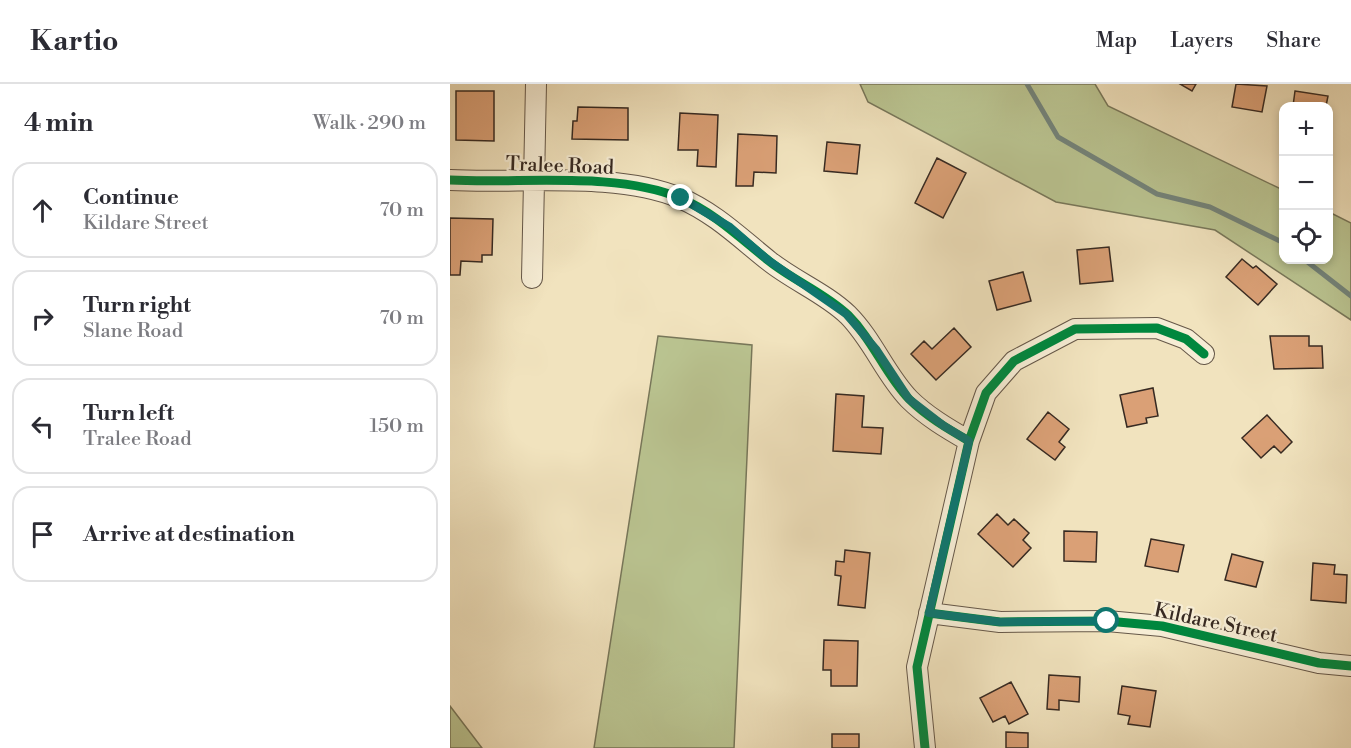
<!DOCTYPE html>
<html lang="en">
<head>
<meta charset="utf-8">
<style>
	body { margin:0; font-family:"Libre Bodoni",serif; background:#f2f2f3; color:#2b2b33 }
	.controls { position:absolute; right:18px; top:18px; display:grid; overflow:hidden; border-radius:12px; box-shadow:0 3px 9px #0003 }
	.controls button { width:54px; height:54px; display:grid; place-items:center; padding:0; border:0; border-bottom:2px solid #e1e1e2; background:#fff; color:#2b2b33; font:30px sans-serif }
	.stop { position:absolute; width:18px; height:18px; margin:-14px; border:4px solid #0f766e; border-radius:50%; background:#fff }
	.stop.end { background:#0f766e; border-color:#fff; box-shadow:0 2px 6px #0008 }
	.list { margin:0; padding:0; list-style:none }
	h2 { display:flex; justify-content:space-between; align-items:center; height:78px; margin:0; padding:0 24px; font-size:26px }
	h2 small { font-size:20px; font-weight:400; color:#7c7c81 }
	.list li { display:grid; grid-template-columns:39px 1fr auto; gap:18px; align-items:center; box-sizing:border-box; height:96px; margin:0 12px 12px; padding:0 12px; border:2px solid #e1e1e2; border-radius:18px }
	.list b { display:block; font-size:22px; white-space:nowrap }
	.list p { margin:0; font-size:20px; white-space:nowrap; color:#7c7c81 }
	.list em { font-size:20px; font-style:normal; color:#7c7c81 }
	.icon { flex:none; width:33px; height:33px; fill:none; stroke:currentColor; stroke-width:2; stroke-linecap:round; stroke-linejoin:round }
	.map { position:relative; flex:none; width:901px; height:664px; overflow:hidden }
	header { display:flex; align-items:center; gap:36px; box-sizing:border-box; height:84px; padding:0 30px; background:#fff; border-bottom:2px solid #e1e1e2 }
	header strong { font-size:28px }
	nav { display:flex; gap:33px; margin-inline-start:auto; font-size:21px }
	main { display:flex }
	aside { flex:1; background:#fff }
	.map>svg:first-child { display:block }
	.green { fill:#bac491; stroke:#78775a; stroke-width:1.5 }
	.lines { fill:none; stroke-linecap:round; stroke-linejoin:round }
	.stream { stroke:#73837a; stroke-width:5 }
	.building { fill:#daa076; stroke:#372a22; stroke-width:1.5 }
	.minor-casing { stroke:#665849; stroke-width:22 }
	.minor { stroke:#f6edd5; stroke-width:20 }
	.cycleway-casing { stroke:#f6edd5; stroke-width:13 }
	.cycleway { stroke:#00873e; stroke-width:9 }
	.route { stroke:#0f766e; stroke-width:8 }
	.labels { text-anchor:middle; stroke-width:4.5; stroke-linejoin:round; paint-order:stroke }
	.street-label { font-size:20px; fill:#372a22; stroke:#f6edd5 }
</style>
</head>
<body>
<header>
<strong>Kartio</strong>
<nav><a>Map</a><a>Layers</a><a>Share</a></nav>
</header>
<main>
<aside>
<h2>4 min<small>Walk · 290 m</small></h2>
<ul class="list">
<li><svg class="icon" aria-label="ahead" viewBox="0 0 24 24"><path d="M12 20V5M6 11l6-6 6 6"/></svg><div><b>Continue</b><p>Kildare Street</p></div><em>70 m</em></li>
<li><svg class="icon" aria-label="right" viewBox="0 0 24 24"><path d="M7 20v-9h11M14 6l5 5-5 5"/></svg><div><b>Turn right</b><p>Slane Road</p></div><em>70 m</em></li>
<li><svg class="icon" aria-label="left" viewBox="0 0 24 24"><path d="M17 20v-9H6M10 6l-5 5 5 5"/></svg><div><b>Turn left</b><p>Tralee Road</p></div><em>150 m</em></li>
<li><svg class="icon" aria-label="arrive" viewBox="0 0 24 24"><path d="M6 21V4h12l-3 4 3 4H6"/></svg><div><b>Arrive at destination</b></div></li>
</ul>
</aside>
<div class="map">
<svg width="901" height="664" viewBox="0 0 901 664">
	<rect width="100%" height="100%" fill="#f1e3be"/>
	<filter id="stains"><feTurbulence type="fractalNoise" baseFrequency=".00333" numOctaves="4"/><feColorMatrix values="0 0 0 0 .2 0 0 0 0 .09 0 0 0 0 .02 0 0 0 .5 -.17"/></filter>
	<radialGradient id="worn" r=".72"><stop offset=".6" stop-color="#630" stop-opacity="0"/><stop offset="1" stop-color="#630" stop-opacity=".3"/></radialGradient>
	<path class="green" d="M410 0H645L658 22 833 106 834 176H878L879 128 901 139V236L765 146 606 118 418 18Z
		M208 252 302 261 284 664H144Z
		M0 622 32 664H0Z"/>
	<g class="lines">
		<path class="stream" d="M577 0 608 53 707 110 760 123 834 159
			M855 176 901 212"/>
	</g>
	<path class="building" d="M730 0H746L742 7Z
		M786 0 817 2 812 28 782 23Z
		M6 7H44V57L6 56Z
		M845 7 878 12 876 22H843Z
		M128 23 178 24V56L122 55 123 37H127Z
		M230 29 268 31 266 83 247 82 248 66H228Z
		M288 50 327 52 326 89 304 88 303 102H286Z
		M377 58 410 61 407 90 374 87Z
		M487 74 516 89 493 134 465 119Z
		M0 134 43 135 42 171H32V178L11 177 10 191H0Z
		M659 163 663 197 630 200 627 166Z
		M792 175 803 184 806 182 827 200 808 221 776 193Z
		M573 188 581 217 547 226 539 197Z
		M504 244 521 263 486 296 461 270 474 257 482 265Z
		M820 252H859V262H872L873 284 824 285Z
		M703 304 708 332 696 334 697 339 677 343 670 311Z
		M386 310 414 312 412 343 433 344 431 370 383 367Z
		M598 328 619 345 609 358 615 363 605 376 577 355Z
		M817 331 842 358 831 369 824 362 811 374 792 354Z
		M547 430 558 441 564 435 579 449 573 456 581 464 563 483 528 450Z
		M614 447 647 448 646 478 614 477Z
		M701 455 734 461 728 488 695 482Z
		M395 466 420 469 415 524 388 521 391 492 385 491 386 477 394 478Z
		M782 470 813 478 806 503 775 496Z
		M863 479 885 481 884 490 897 491 896 519 861 516Z
		M374 556 408 557 407 602H381V586H373Z
		M599 591 630 593 629 618 609 616V626L597 625Z
		M561 598 578 630 559 640 555 632 543 638 530 614Z
		M672 602 706 607 700 643 678 640 680 632 668 630Z
		M556 648 578 649V664H556Z
		M382 650H409V664H382Z"/>
	<g class="lines">
		<g class="minor-casing">
			<path id="minor" d="M0 96C70 100 166 87 230 114 265 129 290 154 319 177 344 197 375 209 398 231 423 256 435 290 459 315 476 332 498 345 519 357
				M82 194 86 0
				M479 529 550 538 657 537 712 542 869 579 901 582
				M475 664 467 583 519 357 536 309 564 277 625 245 707 244 736 255 754 270"/>
		</g>
		<use href="#minor" class="minor"/>
		<g class="cycleway-casing">
			<path id="cycleway" d="M0 96C70 100 166 87 230 114 265 129 290 154 319 177 344 197 375 209 398 231 423 256 435 290 459 315 476 332 498 345 519 357
				M479 529 550 538 657 537 712 542 869 579 901 582
				M475 664 467 583 519 357 536 309 564 277 625 245 707 244 736 255 754 270"/>
		</g>
		<use href="#cycleway" class="cycleway"/>
	</g>
	<g class="lines">
		<path class="route" d="M231 114 280 143 318 176 396 230 426 265 459 315 494 342 519 357 479 529 550 538 657 537"/>
	</g>
	<g class="labels">
		<g class="street-label">
			<text transform="translate(110 81) rotate(2)" y="7">Tralee Road</text>
			<text transform="translate(766 538) rotate(12)" y="7">Kildare Street</text>
		</g>
	</g>
	<rect width="100%" height="100%" filter="url(#stains)"/>
	<rect width="100%" height="100%" fill="url(#worn)"/>
</svg>
<div class="controls">
<button>+</button>
<button>−</button>
<button><svg class="icon" aria-label="locate" viewBox="0 0 24 24"><circle cx="12" cy="12" r="6"/><path d="M12 2v4M12 18v4M2 12h4M18 12h4"/></svg></button>
</div>
<div class="stop" style="left:657px;top:537px"></div>
<div class="stop end" style="left:231px;top:114px"></div>
</div>
</main>
</body>
</html>
